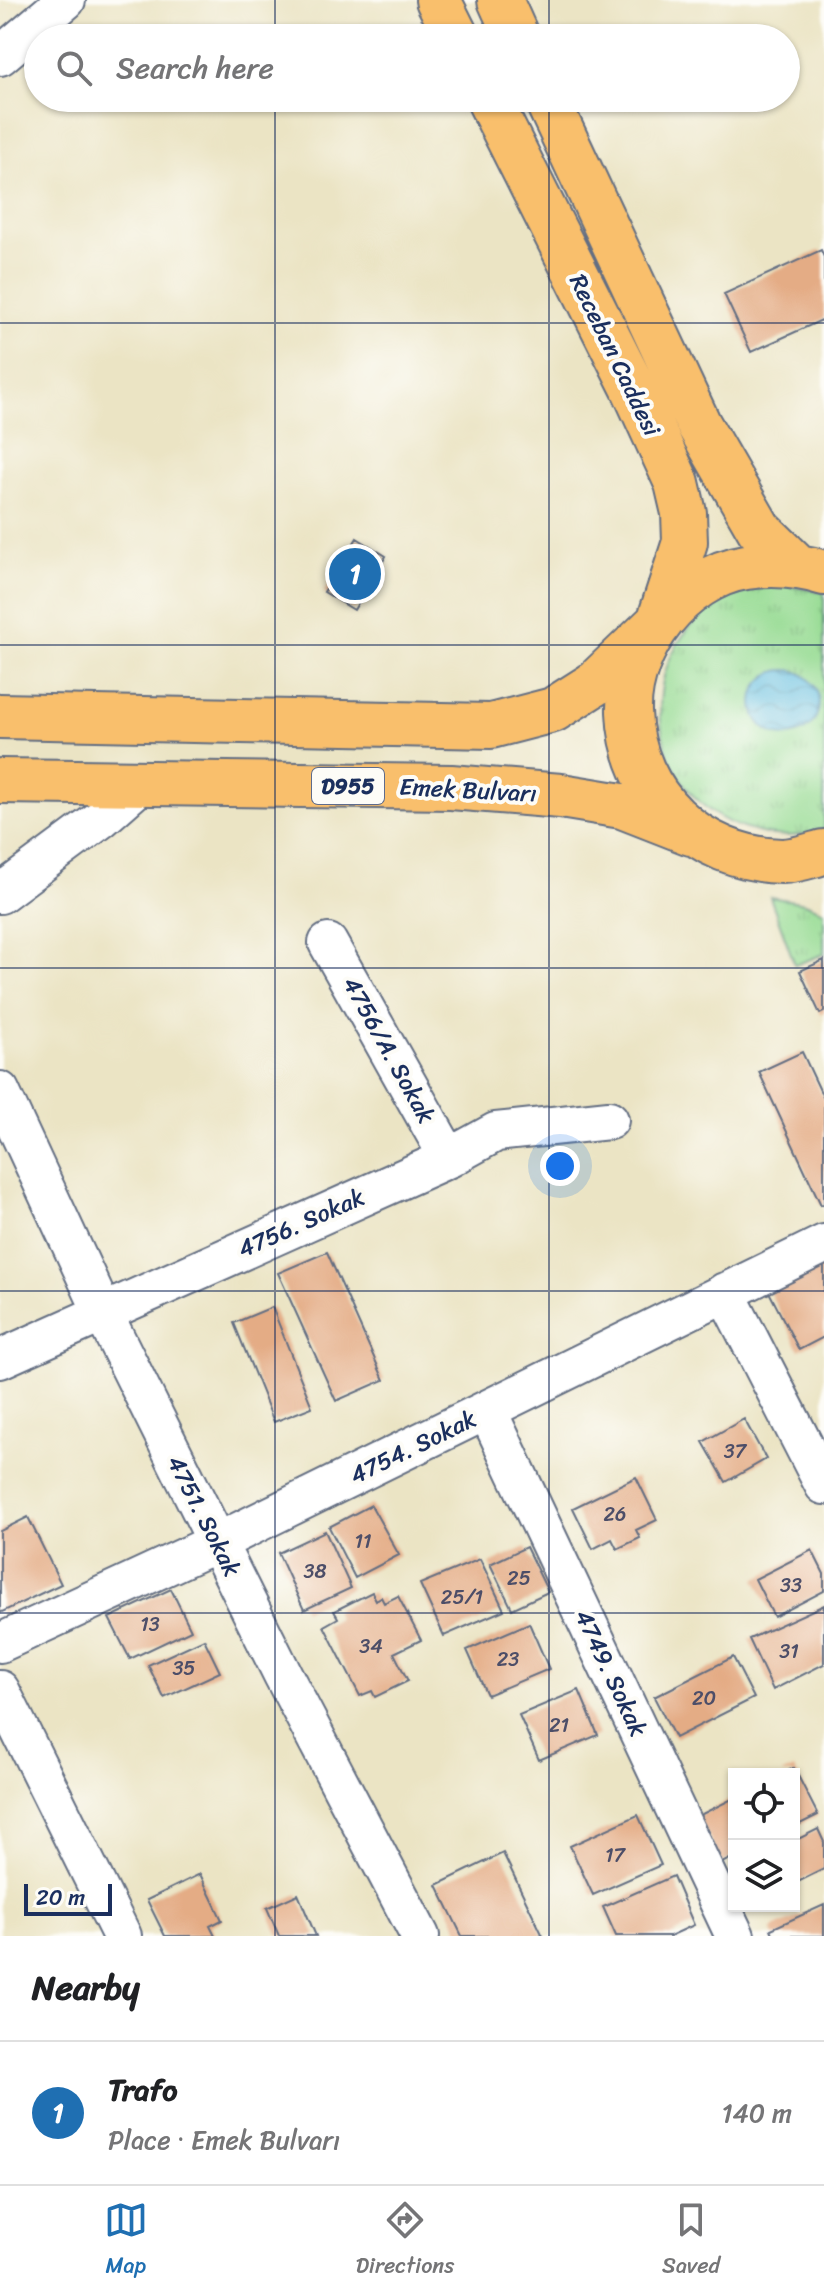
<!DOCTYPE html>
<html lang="en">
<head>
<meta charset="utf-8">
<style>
	body { margin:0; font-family:Sriracha,sans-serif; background:#f6f6f6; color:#202124 }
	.controls { position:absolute; right:24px; bottom:24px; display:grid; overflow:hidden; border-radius:0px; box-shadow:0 2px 6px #0004 }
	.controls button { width:72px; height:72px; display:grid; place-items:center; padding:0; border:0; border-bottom:2px solid #e0e0e0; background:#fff; color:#202124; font:40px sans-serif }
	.scale { position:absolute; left:24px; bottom:20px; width:88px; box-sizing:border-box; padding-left:8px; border:4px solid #1b2f5e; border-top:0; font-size:22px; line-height:28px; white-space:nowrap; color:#1b2f5e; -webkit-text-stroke:6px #fdfcf7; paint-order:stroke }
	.you { position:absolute; left:560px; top:1166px; width:28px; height:28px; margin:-20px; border:6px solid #fff; border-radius:50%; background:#1a73e8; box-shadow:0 0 0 12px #1a73e833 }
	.badge { display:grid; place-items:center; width:52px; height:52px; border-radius:50%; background:#1f6fb2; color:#fff; font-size:26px; font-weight:700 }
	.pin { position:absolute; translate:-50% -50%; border:4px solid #fff; box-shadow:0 2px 8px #0006 }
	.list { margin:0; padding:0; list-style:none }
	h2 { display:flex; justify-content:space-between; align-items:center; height:104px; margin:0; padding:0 32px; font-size:34px }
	h2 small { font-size:26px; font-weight:400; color:#757577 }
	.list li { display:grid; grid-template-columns:52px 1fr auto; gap:24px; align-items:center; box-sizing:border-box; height:144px; padding:0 32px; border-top:2px solid #e0e0e0 }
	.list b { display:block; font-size:30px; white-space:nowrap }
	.list p { margin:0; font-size:26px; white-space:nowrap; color:#757577 }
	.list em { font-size:26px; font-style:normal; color:#757577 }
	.icon { flex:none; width:44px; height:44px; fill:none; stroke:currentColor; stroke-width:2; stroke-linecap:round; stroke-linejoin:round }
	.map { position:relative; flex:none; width:824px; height:1936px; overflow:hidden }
	.search { position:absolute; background:#fff; box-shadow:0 2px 6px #0004; left:24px; right:24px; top:24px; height:88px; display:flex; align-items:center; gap:20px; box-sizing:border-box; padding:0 28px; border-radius:44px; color:#757577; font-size:30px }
	.sheet { height:248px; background:#fff }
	nav { display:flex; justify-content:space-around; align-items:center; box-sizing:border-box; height:112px; border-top:2px solid #e0e0e0; background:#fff; font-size:22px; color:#757577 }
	nav a { display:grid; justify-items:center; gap:4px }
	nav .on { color:#1f6fb2 }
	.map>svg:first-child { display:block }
	.grass { fill:url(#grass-tufts); stroke:#5a8679; stroke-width:2 }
	.water { fill:url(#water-waves); stroke:#3e769f; stroke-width:2 }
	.building { fill:#e4ac85 }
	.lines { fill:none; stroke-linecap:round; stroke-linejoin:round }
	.minor-casing { stroke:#646e82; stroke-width:42 }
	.highway-casing { stroke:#646e82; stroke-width:48 }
	.minor { stroke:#fff; stroke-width:38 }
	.highway { stroke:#f9bf6c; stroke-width:44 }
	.grid { fill:none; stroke:#1b2f5e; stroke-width:2; stroke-opacity:0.55 }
	.labels { text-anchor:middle; stroke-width:8; stroke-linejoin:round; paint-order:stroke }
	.number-label { font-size:20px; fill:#4d4e68 }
	.shield { fill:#fdfcf7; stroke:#5f6c8c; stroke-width:2 }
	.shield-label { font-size:22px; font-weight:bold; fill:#1b2f5e }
	.street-label { font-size:24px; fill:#1b2f5e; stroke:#fdfcf7 }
</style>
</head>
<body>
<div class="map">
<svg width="824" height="1936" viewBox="0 0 824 1936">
	<defs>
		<pattern id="grass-tufts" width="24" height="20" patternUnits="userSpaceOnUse" patternTransform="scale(2)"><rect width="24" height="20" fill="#98dc94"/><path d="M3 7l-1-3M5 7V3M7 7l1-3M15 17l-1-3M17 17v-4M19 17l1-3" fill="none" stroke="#82bd82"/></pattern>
		<pattern id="water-waves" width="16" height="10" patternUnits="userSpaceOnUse" patternTransform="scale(2)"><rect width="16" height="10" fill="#62bee0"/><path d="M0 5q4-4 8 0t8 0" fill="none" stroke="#509bb9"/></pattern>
	</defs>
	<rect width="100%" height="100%" fill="#fdfcf7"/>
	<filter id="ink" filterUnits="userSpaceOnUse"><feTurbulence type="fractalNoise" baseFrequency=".0125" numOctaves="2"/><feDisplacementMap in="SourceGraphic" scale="16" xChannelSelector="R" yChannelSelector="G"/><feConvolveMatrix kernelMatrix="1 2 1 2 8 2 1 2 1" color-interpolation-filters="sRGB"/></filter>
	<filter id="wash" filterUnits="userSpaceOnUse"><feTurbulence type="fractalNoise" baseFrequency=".006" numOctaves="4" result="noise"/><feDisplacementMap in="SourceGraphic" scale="32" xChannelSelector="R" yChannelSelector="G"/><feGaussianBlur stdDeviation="1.8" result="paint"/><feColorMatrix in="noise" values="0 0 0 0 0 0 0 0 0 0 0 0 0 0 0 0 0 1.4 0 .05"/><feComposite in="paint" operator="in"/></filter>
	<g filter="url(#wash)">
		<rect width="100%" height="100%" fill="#ebe4c4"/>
		<path class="grass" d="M781 585 824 592V829C804 838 778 837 757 832 639 805 624 638 739 593 752 588 768 588 781 585Z
			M770 897 805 903 824 911V954L795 965Z"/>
		<path class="water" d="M753 703a33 33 0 1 1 66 0a33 33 0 1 1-66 0Z"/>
		<g id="blocks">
			<path class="building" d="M821 250 824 257V319L751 352 724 294Z
				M357 538 386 556 354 610 324 592Z
				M824 960V1012L820 1014 800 971Z
				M802 1052 824 1099V1204L821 1205 759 1072Z
				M327 1252 384 1380 336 1401 278 1273Z
				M824 1259V1337L799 1350 767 1288Z
				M272 1307 312 1407 274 1422 234 1323Z
				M744 1419 766 1459 726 1482 703 1442Z
				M636 1477 657 1520 636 1530 640 1538 617 1549 612 1539 593 1549 573 1508Z
				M371 1505 399 1555 355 1578 329 1527Z
				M28 1517 61 1584 0 1613V1531Z
				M325 1531 351 1588 304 1610 278 1553Z
				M526 1547 548 1592 512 1609 490 1564Z
				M812 1550 824 1574V1591L774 1617 755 1579Z
				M480 1559 504 1610 444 1636 420 1584Z
				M171 1589 191 1630 130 1659 109 1618Z
				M372 1592 376 1600 381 1597 384 1603 398 1596 421 1640 394 1653 408 1681 375 1697 372 1691 360 1696 324 1626 338 1618 334 1611Z
				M824 1605V1664L773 1690 749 1639Z
				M529 1623 549 1669 487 1695 467 1650Z
				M204 1639 220 1672 164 1698 148 1665Z
				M733 1657 754 1698 675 1738 654 1697Z
				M579 1690 598 1735 539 1760 519 1715Z
				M794 1768 818 1815 794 1827V1774H781Z
				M734 1798V1857L722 1863 698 1816Z
				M638 1815 661 1865 593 1895 570 1846Z
				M818 1829 824 1842V1869L794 1884V1841Z
				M503 1853 543 1936H462L437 1885Z
				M200 1874 222 1920 210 1926 215 1936H165L147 1900Z
				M673 1876 694 1925 670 1936H616L603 1907Z
				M298 1894 316 1936H279L267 1908Z
				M824 1905V1936H774L771 1929Z"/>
		</g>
	</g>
	<g filter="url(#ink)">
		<use href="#blocks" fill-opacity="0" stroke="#646e82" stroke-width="2"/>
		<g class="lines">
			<g class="minor-casing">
				<path id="minor" d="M0 56 66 0
					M0 894 101 819 142 783
					M328 943 449 1158
					M0 1091 102 1311 283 1675 420 1936
					M725 1292 824 1485
					M0 1359 449 1158 496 1132 609 1120
					M487 1410 735 1936
					M0 1643 218 1542 824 1244
					M0 1690 122 1936"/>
			</g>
			<g class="highway-casing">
				<path id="highway" d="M438 0 457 38
					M500 0 517 38
					M546 98 699 425 759 529 795 564
					M824 573C798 565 773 563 746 567 682 577 627 648 629 712 632 796 699 859 782 861 796 861 811 855 824 852
					M0 716 491 726 553 710 594 684 659 622 685 542 684 513 677 483 633 387 488 98
					M0 781 451 787 561 796 622 806 691 833"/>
			</g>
			<use href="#minor" class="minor"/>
			<use href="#highway" class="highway"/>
		</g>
	</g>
	<path class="grid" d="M275 0V38M549 0V38M275 98V1936M549 98V1936M0 323H824M0 645H824M0 968H824M0 1291H824M0 1613H824"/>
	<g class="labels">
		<g class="number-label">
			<text x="735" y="1458">37</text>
			<text x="615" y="1521">26</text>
			<text x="363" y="1548">11</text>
			<text x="315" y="1578">38</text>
			<text x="519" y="1585">25</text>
			<text x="791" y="1592">33</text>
			<text x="462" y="1604">25/1</text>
			<text x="150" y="1631">13</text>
			<text x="371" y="1653">34</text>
			<text x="789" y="1658">31</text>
			<text x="508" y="1666">23</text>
			<text x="184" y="1675">35</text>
			<text x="704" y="1705">20</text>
			<text x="559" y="1732">21</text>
			<text x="615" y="1862">17</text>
		</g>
		<rect class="shield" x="312" y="768" width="72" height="36" rx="6"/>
		<g class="shield-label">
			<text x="348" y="794">D955</text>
		</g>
		<g class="street-label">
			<text transform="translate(615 355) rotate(64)" y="8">Receban Caddesi</text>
			<text transform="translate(468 790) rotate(3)" y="8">Emek Bulvarı</text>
			<text transform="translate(389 1050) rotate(61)" y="8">4756/A. Sokak</text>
			<text transform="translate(301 1223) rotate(-24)" y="8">4756. Sokak</text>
			<text transform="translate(413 1447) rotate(-26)" y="8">4754. Sokak</text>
			<text transform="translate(204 1516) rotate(63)" y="8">4751. Sokak</text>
			<text transform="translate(611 1673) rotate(65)" y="8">4749. Sokak</text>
		</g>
	</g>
</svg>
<div class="controls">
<button><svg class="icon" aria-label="locate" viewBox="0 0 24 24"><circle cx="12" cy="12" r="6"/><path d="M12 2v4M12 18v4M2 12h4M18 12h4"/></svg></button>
<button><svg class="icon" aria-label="layers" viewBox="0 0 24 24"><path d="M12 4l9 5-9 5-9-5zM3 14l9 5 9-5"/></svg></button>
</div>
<div class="scale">20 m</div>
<div class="you"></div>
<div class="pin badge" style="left:355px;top:574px">1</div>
<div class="search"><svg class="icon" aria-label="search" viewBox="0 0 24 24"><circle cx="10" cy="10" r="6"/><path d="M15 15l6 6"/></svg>Search here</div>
</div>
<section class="sheet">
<h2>Nearby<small></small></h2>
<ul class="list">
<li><span class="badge">1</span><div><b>Trafo</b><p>Place · Emek Bulvarı</p></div><em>140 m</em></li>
</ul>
</section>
<nav>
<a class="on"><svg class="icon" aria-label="map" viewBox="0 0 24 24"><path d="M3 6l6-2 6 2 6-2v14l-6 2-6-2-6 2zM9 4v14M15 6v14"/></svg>Map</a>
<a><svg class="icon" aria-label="directions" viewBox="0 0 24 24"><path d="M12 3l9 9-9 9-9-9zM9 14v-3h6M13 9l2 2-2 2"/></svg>Directions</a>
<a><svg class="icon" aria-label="saved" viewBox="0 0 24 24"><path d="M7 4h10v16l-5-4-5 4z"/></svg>Saved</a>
</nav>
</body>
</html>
